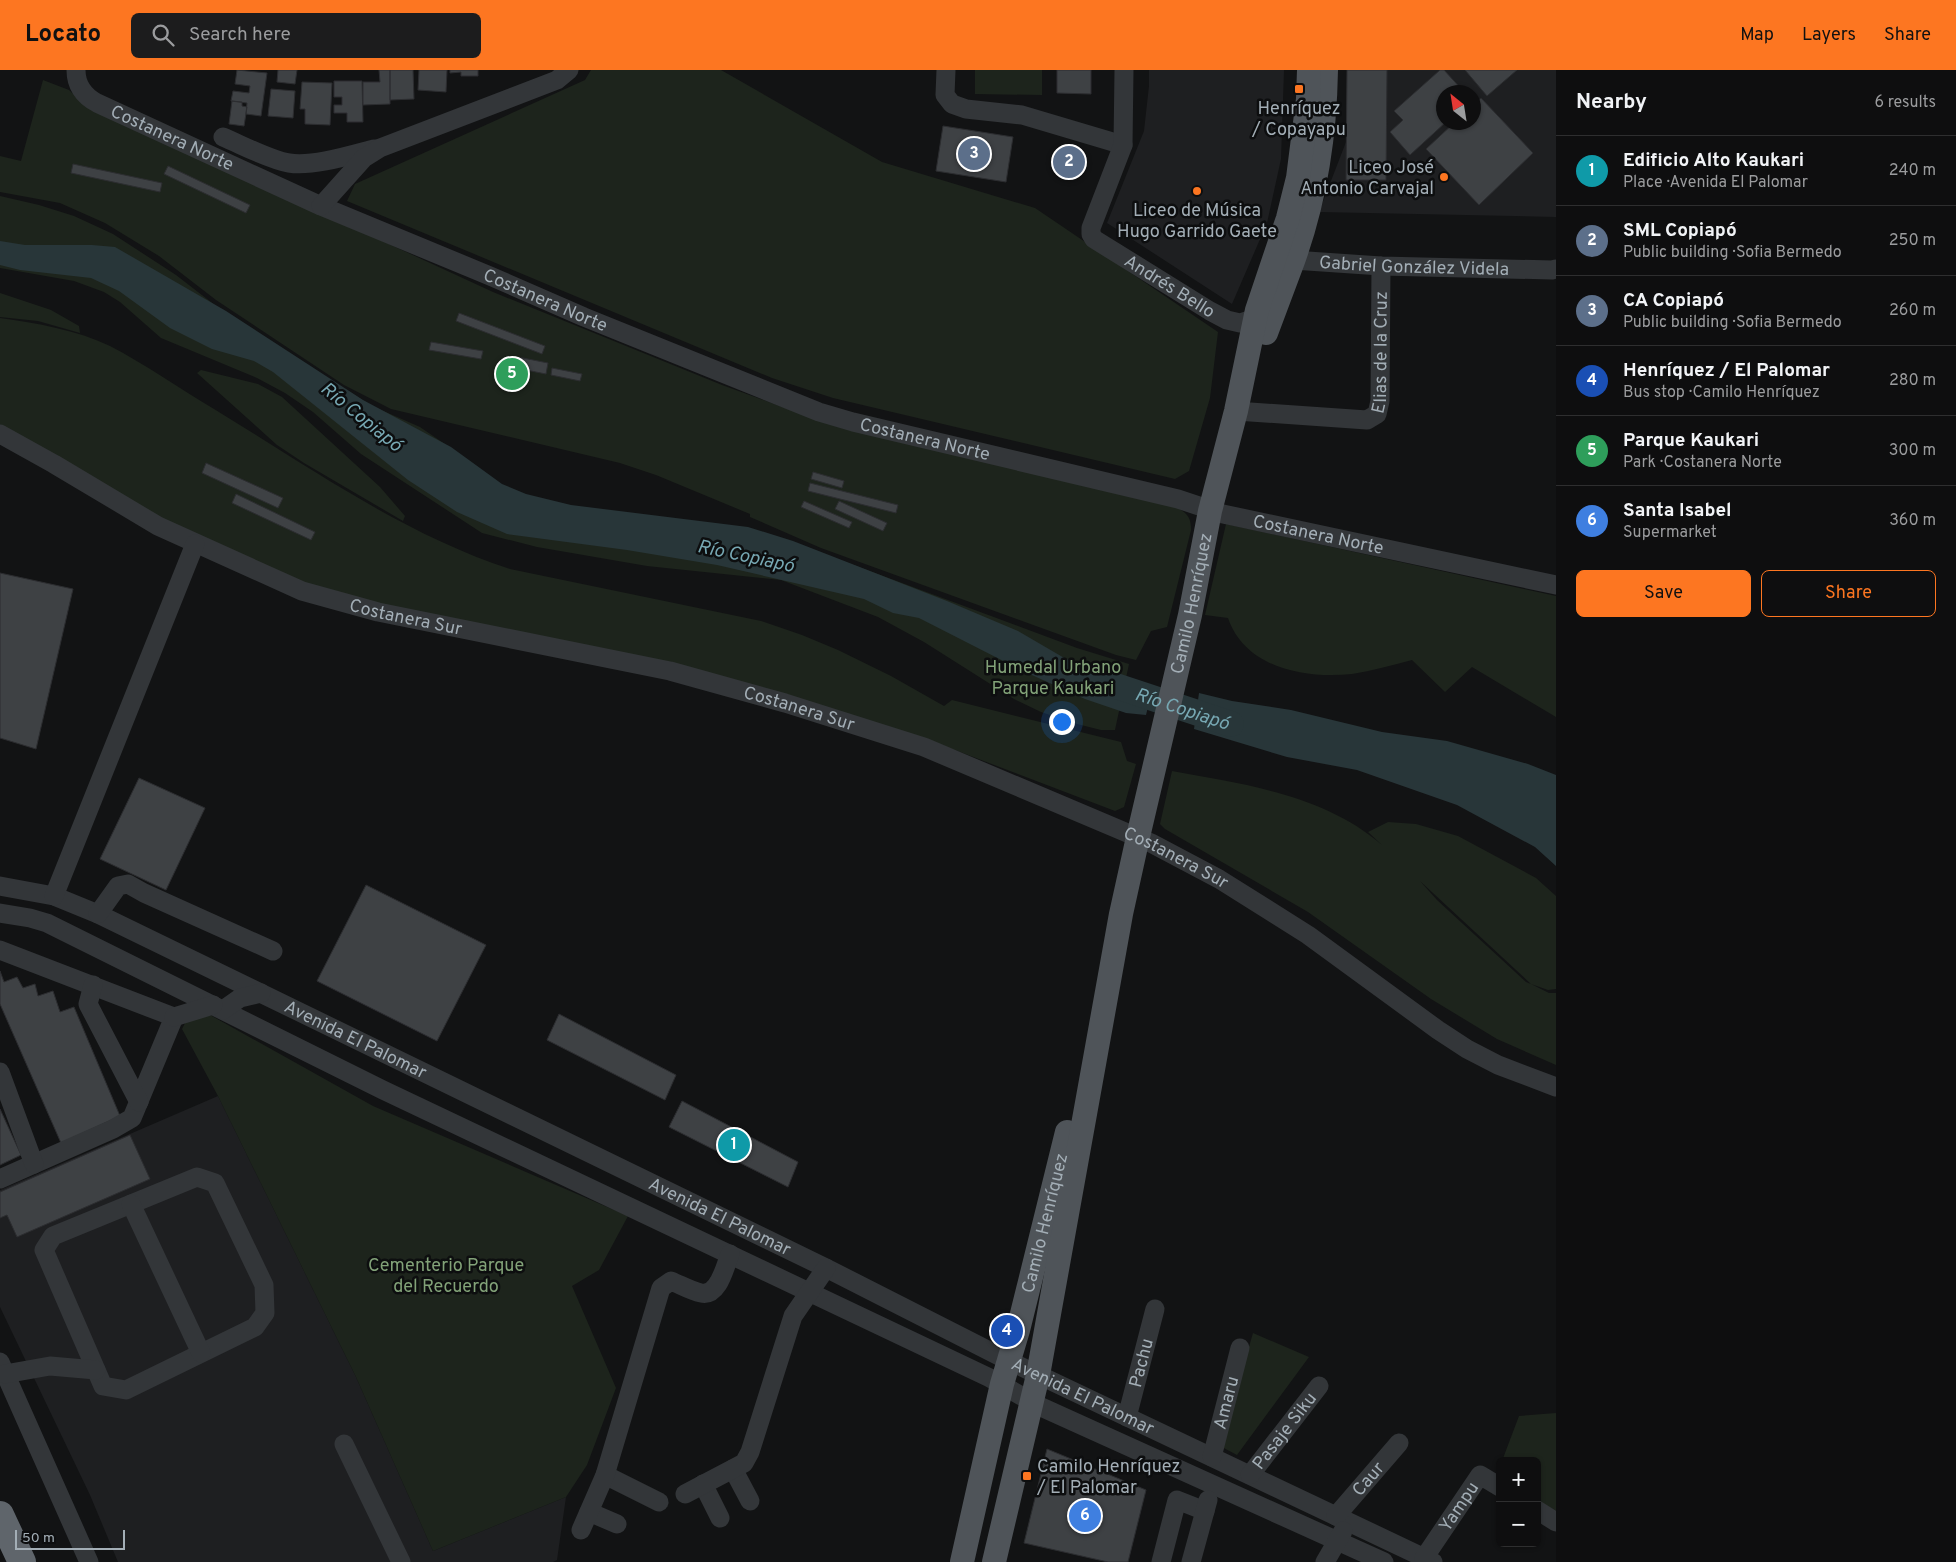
<!DOCTYPE html>
<html lang="en">
<head>
<meta charset="utf-8">
<style>
	body { margin:0; font-family:Overpass,sans-serif; background:#1c1c1d; color:#f1f3f6 }
	.controls { position:absolute; right:15px; bottom:15px; display:grid; overflow:hidden; border-radius:8px; box-shadow:0 1px 4px #0004 }
	.controls button { width:45px; height:45px; display:grid; place-items:center; padding:0; border:0; border-bottom:1px solid #2e2e2f; background:#0e0e0f; color:#f1f3f6; font:25px sans-serif }
	.compass { position:absolute; left:1436px; top:15px; width:45px; height:45px; border-radius:50%; background:#0e0e0f; box-shadow:0 1px 4px #0004; rotate:330deg }
	.scale { position:absolute; left:15px; bottom:12px; width:110px; box-sizing:border-box; padding-left:5px; border:2px solid #a3aeb6; border-top:0; font-size:14px; line-height:18px; white-space:nowrap; color:#a3aeb6; -webkit-text-stroke:4px #0d0e0f; paint-order:stroke }
	.you { position:absolute; left:1061px; top:651px; width:18px; height:18px; margin:-12px; border:4px solid #fff; border-radius:50%; background:#1a73e8; box-shadow:0 0 0 8px #1a73e833 }
	.badge { display:grid; place-items:center; width:32px; height:32px; border-radius:50%; background:#fd7621; color:#fff; font-size:16px; font-weight:700 }
	.pin { position:absolute; translate:-50% -50%; border:2px solid #fff; box-shadow:0 1px 5px #0006 }
	.list { margin:0; padding:0; list-style:none }
	h2 { display:flex; justify-content:space-between; align-items:center; height:65px; margin:0; padding:0 20px; font-size:21px }
	h2 small { font-size:16px; font-weight:400; color:#9b9c9e }
	.list li { display:grid; grid-template-columns:32px 1fr auto; gap:15px; align-items:center; box-sizing:border-box; height:70px; padding:0 20px; border-top:1px solid #2e2e2f }
	.list b { display:block; font-size:19px; white-space:nowrap }
	.list p { margin:0; font-size:16px; white-space:nowrap; color:#9b9c9e }
	.list em { font-size:16px; font-style:normal; color:#9b9c9e }
	.actions { display:flex; gap:10px; padding:15px 20px }
	.actions a { flex:1; padding:11px 0; border:1px solid #fd7621; border-radius:8px; text-align:center; font-size:18px; color:#fd7621 }
	.actions .main { background:#fd7621; color:#111 }
	.icon { flex:none; width:28px; height:28px; fill:none; stroke:currentColor; stroke-width:2; stroke-linecap:round; stroke-linejoin:round }
	.map { position:relative; flex:none; width:1556px; height:1492px; overflow:hidden }
	header { display:flex; align-items:center; gap:30px; box-sizing:border-box; height:70px; padding:0 25px; background:#fd7621; color:#111 }
	header strong { font-size:24px }
	nav { display:flex; gap:28px; margin-inline-start:auto; font-size:18px }
	.search { width:350px; height:45px; background:#1c1c1d; display:flex; align-items:center; gap:12px; box-sizing:border-box; padding:0 18px; border-radius:8px; color:#9b9c9e; font-size:19px }
	main { display:flex }
	aside { flex:1; background:#0e0e0f }
	.map>svg:first-child { display:block }
	.built { fill:#1e1f21; fill-rule:evenodd }
	.green { fill:#1d241c; fill-rule:evenodd }
	.water { fill:#283639 }
	.lines { fill:none; stroke-linecap:round; stroke-linejoin:round }
	.river { stroke:#283639; stroke-width:26 }
	.building { fill:#3e4144; stroke:#2c2d30 }
	.minor { stroke:#333639; stroke-width:19 }
	.major { stroke:#4f5459; stroke-width:24 }
	.highway { stroke:#5f656b; stroke-width:28 }
	.poi-dot { fill:#fd7621; stroke:#0d0e0f; stroke-width:2 }
	.labels { text-anchor:middle; stroke-width:5; stroke-linejoin:round; paint-order:stroke }
	.poi-label { font-size:18px; fill:#a3aeb6; stroke:#0d0e0f }
	.street-label { font-size:18px; fill:#a3aeb6; stroke:#0d0e0f }
	.park-label { font-size:18px; fill:#82a278; stroke:#0d0e0f }
	.water-label { font-size:19px; font-style:italic; fill:#77a8b3; stroke:#0d0e0f }
</style>
</head>
<body>
<header>
<strong>Locato</strong>
<div class="search"><svg class="icon" aria-label="search" viewBox="0 0 24 24"><circle cx="10" cy="10" r="6"/><path d="M15 15l6 6"/></svg>Search here</div>
<nav><a>Map</a><a>Layers</a><a>Share</a></nav>
</header>
<main>
<div class="map">
<svg width="1556" height="1492" viewBox="0 0 1556 1492">
	<rect width="100%" height="100%" fill="#121314"/>
	<path class="built" d="M1149 0H1284L1281 89 1267 153 1232 234 1107 153 1144 61 1149 16Z
		M1347 0H1556V147L1319 142 1346 72ZM1444 22H1474V52H1444Z
		M218 1026 356 1307 433 1481 566 1427 557 1490 553 1492H118L90 1425 0 1237V1120Z"/>
	<path class="green" d="M591 0H721L882 92 1035 138 1218 262 1210 328 1189 401 1175 409 833 328 772 308 347 131 355 114 585 10Z
		M975 0H1042V25L975 24Z
		M43 10 69 20 83 33 493 222 722 315 785 338 1178 438C1188 444 1191 448 1191 460L1167 557 1151 561 1136 590 1116 585 821 478 750 447V444L656 405 620 393 391 339 344 315 216 230 159 186 105 153 60 133 0 122V86L21 91Z
		M0 126 39 135 74 146 113 164 176 205 229 246 372 336 420 357 455 381 496 415 574 441 824 484 1077 578 1129 594 1115 660H1101L1077 654 1041 642 1014 629 924 572 878 547 781 510 647 496 537 477 482 463 361 384 313 342 285 323 257 308 161 268 120 232 104 222 74 211 0 198Z
		M0 223 51 240 79 256 80 263 38 251 0 247Z
		M0 248C36 253 77 260 110 276 145 294 180 319 214 339 309 397 403 464 510 499L761 551 802 565 838 580 891 606 944 636 952 630 1121 672 1127 691 1136 694 1124 737 1115 741 955 680 304 517 235 491 0 355Z
		M201 300 258 314 282 327 380 417 405 446 403 451 304 393 277 375 197 303Z
		M1226 454 1556 526V647L1472 597 1445 622 1412 590C1392 595 1372 601 1352 604 1305 609 1245 598 1228 548L1205 545Z
		M1172 701C1244 714 1325 725 1382 775L1368 762 1388 752 1416 754 1458 766 1536 808 1556 826V919L1548 920 1531 914 1549 923H1556V995L1497 969 1431 929 1308 842 1165 759 1160 754ZM1420 811 1531 914 1526 912 1437 830Z
		M194 936 373 1036 628 1146 599 1200 572 1216 616 1318 587 1395 566 1427 433 1481 356 1307 218 1026 182 959Z
		M1253 1263 1309 1287 1237 1385 1220 1376Z
		M1556 1343V1441L1537 1430V1391H1502L1519 1346Z"/>
	<path class="water" d="M0 171 25 175H92L115 177 226 241 363 330 451 377 502 414 526 424 571 435 748 457 793 471 947 531 1018 561 1066 589 1153 617 1146 645 1126 643 1085 629 1023 601 919 548 893 543 864 529 717 495 627 480 507 464 457 442 408 410 273 302 254 291 212 279 170 258 119 221 91 208 20 200 0 195Z
		M1199 623 1232 631 1291 640 1382 662 1447 671 1528 694 1556 705V796L1535 777 1457 735 1357 700 1287 687 1194 659Z"/>
	<g class="lines">
		<path class="river" id="s1" d="M1116 616 1231 654"/>
	</g>
	<path class="building" d="M237 0 267 3 261 46 246 44 247 33 231 31 233 21 249 23 250 16 235 14Z
		M278 0H297L295 14 277 12Z
		M379 0H390V34L363 35V12H380Z
		M390 0H413L414 29 390 30Z
		M419 0H447L446 22 418 20Z
		M450 0H478V6H461V2L450 3Z
		M1057 0H1091V24L1057 23Z
		M1347 0H1387L1386 110H1346Z
		M1440 0H1444L1464 22H1444V52H1446L1410 85 1390 62 1403 50 1394 41Z
		M1465 0H1517L1487 26Z
		M334 11H362L363 52H347V43H334V35H342V27H334Z
		M302 12 332 13 330 55 305 54V39H300Z
		M271 19 295 21 293 48 268 46Z
		M1481 28 1533 83 1479 135 1426 79 1455 52H1474V35Z
		M232 31 242 32V36L247 37 244 56 229 54Z
		M943 56 1013 67 1006 112 936 101Z
		M73 94 162 113 160 122 71 103Z
		M168 96 250 135 246 143 164 104Z
		M459 243 545 276 542 284 456 251Z
		M431 272 483 281 481 289 429 280Z
		M518 287 548 293 546 304 516 298Z
		M552 298 582 304 580 311 551 305Z
		M206 393 283 428 278 438 202 403Z
		M813 402 844 411 842 418 811 409Z
		M810 413 898 435 896 443 808 421Z
		M236 424 315 462 311 470 232 433Z
		M804 431 852 452 849 458 801 437Z
		M839 431 887 453 883 461 835 439Z
		M0 503 73 519 36 679 0 668Z
		M139 708 205 738 166 820 100 789Z
		M366 815 486 875 437 971 317 911Z
		M0 901 4 912 17 907 23 918 35 914 38 926 53 921 60 942 74 937 120 1046 61 1073 0 934Z
		M559 944 676 1005 665 1030 547 970Z
		M682 1031 798 1092 788 1117 669 1057Z
		M0 1039 21 1085 0 1095Z
		M130 1065 150 1109 17 1167 7 1145 0 1148V1122Z
		M1047 1379 1146 1420 1128 1492H1108L1024 1473Z"/>
	<g class="lines">
		<g class="minor">
			<path id="s2" d="M76 0C76 15 84 26 97 33L321 136 490 206 584 247 819 342 853 352 1178 429 1223 444 1556 515"/>
			<path d="M946 0 945 25 952 34 966 39 1022 45 1123 75"/>
			<path id="s3" d="M1124 0 1123 75 1091 158V164L1094 169 1210 241 1227 250 1240 253 1265 245"/>
			<path d="M223 67C242 75 270 90 289 93 312 97 351 85 374 79"/>
			<path d="M321 136 364 88 380 78 557 10 569 0"/>
			<path id="s4" d="M1284 181 1293 190 1381 196 1552 200 1556 199"/>
			<path id="s5" d="M1236 341 1367 350 1377 344 1380 331 1381 196"/>
			<path id="s6" d="M0 364 54 394 158 456 302 521 378 542 670 601 785 633 924 677 1151 773 1219 809 1308 865 1438 960 1467 979 1498 995 1556 1017"/>
			<path id="s7" d="M0 816 54 826 98 844 826 1198 1009 1291 1433 1492"/>
			<path d="M54 826 195 474"/>
			<path d="M0 843 30 848 47 853 383 1020 990 1308 1039 1336 1384 1492"/>
			<path d="M98 844 118 816 128 814 144 823 273 881"/>
			<path d="M0 880 174 947 132 1048 113 1059 0 1109"/>
			<path d="M93 915 88 934 139 1032"/>
			<path d="M223 940 240 928 261 923"/>
			<path d="M174 947 213 935"/>
			<path d="M0 1002 34 1094"/>
			<path d="M197 1107 215 1113 264 1215 265 1243 255 1257 126 1320 103 1316 44 1180 53 1166Z"/>
			<path d="M131 1134 201 1283"/>
			<path d="M0 1292 89 1492"/>
			<path d="M5 1304 50 1296 96 1300"/>
			<path id="s8" d="M1127 1347 1155 1239"/>
			<path d="M344 1374 401 1492"/>
			<path id="s9" d="M1212 1387 1240 1278"/>
			<path d="M733 1399 750 1431"/>
			<path d="M605 1405 659 1432"/>
			<path id="s10" d="M1250 1405 1319 1316"/>
			<path d="M703 1414 720 1448"/>
			<path d="M685 1424 744 1393 750 1382 793 1246 826 1198"/>
			<path d="M1537 1440 1556 1452"/>
			<path d="M589 1442 617 1454"/>
			<path id="s11" d="M1336 1446 1399 1373"/>
			<path d="M581 1460 605 1405 661 1218 671 1211C681 1215 691 1221 701 1223 719 1227 725 1196 730 1184"/>
			<path id="s12" d="M1424 1488 1480 1405 1500 1417"/>
			<path d="M1161 1492 1177 1430 1205 1441"/>
			<path d="M1191 1492 1208 1430"/>
			<path d="M1325 1492 1343 1461"/>
		</g>
		<g class="major">
			<path d="M1266 263C1275 239 1284 215 1293 191 1315 130 1325 65 1326 0"/>
			<path id="s13" d="M962 1492 1002 1314 1018 1260 1067 1062"/>
			<path id="s14" d="M994 1492 1038 1305 1121 844 1138 767 1190 545 1210 441 1236 341 1257 240 1288 148 1298 108 1308 29 1309 0"/>
		</g>
		<path class="highway" d="M0 1445 22 1492"/>
	</g>
	<g class="poi-dot">
		<rect x="1294" y="14" width="10" height="10" rx="2.5"/>
		<circle cx="1444" cy="107" r="5"/>
		<circle cx="1197" cy="121" r="5"/>
		<rect x="1022" y="1401" width="10" height="10" rx="2.5"/>
	</g>
	<g class="labels">
		<g class="poi-label">
			<text x="1299" y="44">Henríquez<tspan x="1299" dy="21">/ Copayapu</tspan></text>
			<text x="1434" y="103" text-anchor="end">Liceo José<tspan x="1434" dy="21">Antonio Carvajal</tspan></text>
			<text x="1197" y="146">Liceo de Música<tspan x="1197" dy="21">Hugo Garrido Gaete</tspan></text>
			<text x="1037" y="1402" text-anchor="start">Camilo Henríquez<tspan x="1037" dy="21">/ El Palomar</tspan></text>
		</g>
		<g class="street-label">
			<text dy="6" stroke="none"><textPath href="#s2" startOffset="124">Costanera Norte</textPath></text>
			<text dy="6" stroke="none"><textPath href="#s4" startOffset="134">Gabriel González Videla</textPath></text>
			<text dy="6" stroke="none"><textPath href="#s3" startOffset="265">Andrés Bello</textPath></text>
			<text dy="6" stroke="none"><textPath href="#s2" startOffset="531">Costanera Norte</textPath></text>
			<text dy="6" stroke="none"><textPath href="#s5" startOffset="205">Elias de la Cruz</textPath></text>
			<text dy="6" stroke="none"><textPath href="#s2" startOffset="936">Costanera Norte</textPath></text>
			<text dy="6" stroke="none"><textPath href="#s2" startOffset="1341">Costanera Norte</textPath></text>
			<text dy="6" stroke="none"><textPath href="#s14" startOffset="979">Camilo Henríquez</textPath></text>
			<text dy="6" stroke="none"><textPath href="#s6" startOffset="448">Costanera Sur</textPath></text>
			<text dy="6" stroke="none"><textPath href="#s6" startOffset="852">Costanera Sur</textPath></text>
			<text dy="6" stroke="none"><textPath href="#s6" startOffset="1258">Costanera Sur</textPath></text>
			<text dy="6" stroke="none"><textPath href="#s7" startOffset="389">Avenida El Palomar</textPath></text>
			<text dy="6" stroke="none"><textPath href="#s7" startOffset="794">Avenida El Palomar</textPath></text>
			<text dy="6" stroke="none"><textPath href="#s13" startOffset="349">Camilo Henríquez</textPath></text>
			<text dy="6" stroke="none"><textPath href="#s8" startOffset="56">Pachu</textPath></text>
			<text dy="6" stroke="none"><textPath href="#s7" startOffset="1199">Avenida El Palomar</textPath></text>
			<text dy="6" stroke="none"><textPath href="#s9" startOffset="56">Amaru</textPath></text>
			<text dy="6" stroke="none"><textPath href="#s10" startOffset="56">Pasaje Siku</textPath></text>
			<text dy="6" stroke="none"><textPath href="#s11" startOffset="49">Caur</textPath></text>
			<text dy="6" stroke="none"><textPath href="#s12" startOffset="62">Yampu</textPath></text>
		</g>
		<g class="park-label">
			<text x="1053" y="603">Humedal Urbano<tspan x="1053" dy="21">Parque Kaukari</tspan></text>
			<text x="446" y="1201">Cementerio Parque<tspan x="446" dy="21">del Recuerdo</tspan></text>
		</g>
		<g class="water-label">
			<text transform="translate(362 346) rotate(39)" y="7">Río Copiapó</text>
			<text transform="translate(746 485) rotate(12)" y="7">Río Copiapó</text>
			<text dy="7" stroke="none"><textPath href="#s1" startOffset="70">Río Copiapó</textPath></text>
		</g>
	</g>
</svg>
<div class="controls">
<button>+</button>
<button>−</button>
</div>
<svg class="compass" viewBox="-18 -18 36 36"><path d="M0-13l5 13h-10z" fill="#e53935"/><path d="M0 13l5-13h-10z" fill="#9b9c9e"/></svg>
<div class="scale">50 m</div>
<div class="you"></div>
<div class="pin badge" style="left:734px;top:1075px;background:#0f9aa8">1</div>
<div class="pin badge" style="left:1069px;top:92px;background:#5c6f8a">2</div>
<div class="pin badge" style="left:974px;top:84px;background:#5c6f8a">3</div>
<div class="pin badge" style="left:1007px;top:1261px;background:#1a4fb4">4</div>
<div class="pin badge" style="left:512px;top:304px;background:#2e9e5b">5</div>
<div class="pin badge" style="left:1085px;top:1446px;background:#3f7fe0">6</div>
</div>
<aside>
<h2>Nearby<small>6 results</small></h2>
<ul class="list">
<li><span class="badge" style="background:#0f9aa8">1</span><div><b>Edificio Alto Kaukari</b><p>Place · Avenida El Palomar</p></div><em>240 m</em></li>
<li><span class="badge" style="background:#5c6f8a">2</span><div><b>SML Copiapó</b><p>Public building · Sofia Bermedo</p></div><em>250 m</em></li>
<li><span class="badge" style="background:#5c6f8a">3</span><div><b>CA Copiapó</b><p>Public building · Sofia Bermedo</p></div><em>260 m</em></li>
<li><span class="badge" style="background:#1a4fb4">4</span><div><b>Henríquez / El Palomar</b><p>Bus stop · Camilo Henríquez</p></div><em>280 m</em></li>
<li><span class="badge" style="background:#2e9e5b">5</span><div><b>Parque Kaukari</b><p>Park · Costanera Norte</p></div><em>300 m</em></li>
<li><span class="badge" style="background:#3f7fe0">6</span><div><b>Santa Isabel</b><p>Supermarket</p></div><em>360 m</em></li>
</ul>
<div class="actions"><a class="main">Save</a><a>Share</a></div>
</aside>
</main>
</body>
</html>
